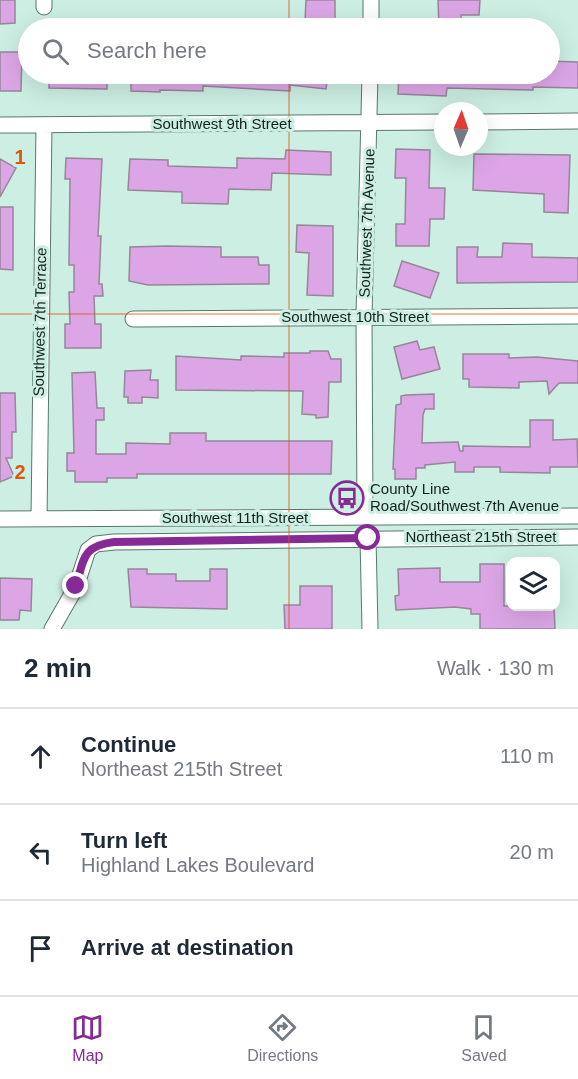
<!DOCTYPE html>
<html lang="en">
<head>
<meta charset="utf-8">
<style>
	body { margin:0; font-family:Helvetica,sans-serif; background:#f6f6f7; color:#1f2937 }
	.controls { position:absolute; right:18px; bottom:18px; display:grid; overflow:hidden; border-radius:12px; box-shadow:0 6px 24px #0002 }
	.controls button { width:54px; height:54px; display:grid; place-items:center; padding:0; border:0; border-bottom:2px solid #e0e1e3; background:#fff; color:#1f2937; font:30px sans-serif }
	.compass { position:absolute; left:434px; top:102px; width:54px; height:54px; border-radius:50%; background:#fff; box-shadow:0 6px 24px #0002; rotate:2deg }
	.stop { position:absolute; width:18px; height:18px; margin:-14px; border:4px solid #862a96; border-radius:50%; background:#fff }
	.stop.end { background:#862a96; border-color:#fff; box-shadow:0 2px 6px #0008 }
	.list { margin:0; padding:0; list-style:none }
	h2 { display:flex; justify-content:space-between; align-items:center; height:78px; margin:0; padding:0 24px; font-size:26px }
	h2 small { font-size:20px; font-weight:400; color:#747a83 }
	.list li { display:grid; grid-template-columns:39px 1fr auto; gap:18px; align-items:center; box-sizing:border-box; height:96px; padding:0 24px; border-top:2px solid #e0e1e3 }
	.list b { display:block; font-size:22px; white-space:nowrap }
	.list p { margin:0; font-size:20px; white-space:nowrap; color:#747a83 }
	.list em { font-size:20px; font-style:normal; color:#747a83 }
	.icon { flex:none; width:33px; height:33px; fill:none; stroke:currentColor; stroke-width:2; stroke-linecap:round; stroke-linejoin:round }
	.map { position:relative; flex:none; width:578px; height:629px; overflow:hidden }
	.search { position:absolute; background:#fff; box-shadow:0 6px 24px #0002; left:18px; right:18px; top:18px; height:66px; display:flex; align-items:center; gap:15px; box-sizing:border-box; padding:0 21px; border-radius:33px; color:#747a83; font-size:22px }
	.sheet { height:366px; background:#fff }
	nav { display:flex; justify-content:space-around; align-items:center; box-sizing:border-box; height:84px; border-top:2px solid #e0e1e3; background:#fff; font-size:16px; color:#747a83 }
	nav a { display:grid; justify-items:center; gap:3px }
	nav .on { color:#862a96 }
	.map>svg:first-child { display:block }
	.building { fill:#dca6e6; stroke:#97859a; stroke-width:1.5 }
	.lines { fill:none; stroke-linecap:round; stroke-linejoin:round }
	.minor-casing { stroke:#59776e; stroke-width:17 }
	.minor { stroke:#fff; stroke-width:15 }
	.route { stroke:#862a96; stroke-width:8 }
	.grid { fill:none; stroke:#dd560d; stroke-width:1.5; stroke-opacity:0.55 }
	.labels { text-anchor:middle; stroke-width:6; stroke-linejoin:round; paint-order:stroke }
	.street-label { font-size:15px; fill:#14211d; stroke:#cceee3 }
	.poi-label { font-size:15px; fill:#14211d; stroke:#cceee3; text-anchor:start }
	.grid-label { font-size:20px; text-anchor:middle; font-weight:bold; fill:#dd560d; stroke:#cceee3; stroke-width:6; stroke-linejoin:round; paint-order:stroke }
</style>
</head>
<body>
<div class="map">
<svg width="578" height="629" viewBox="0 0 578 629">
	<rect width="100%" height="100%" fill="#cceee3"/>
	<path class="building" d="M0 0H15V23L0 24Z
		M306 0H335V23L305 22Z
		M438 0H480L479 15H461V28H439Z
		M0 52H22L21 91H0Z
		M549 61 578 62V88L533 87V90L447 88 446 96 398 94 399 74H549Z
		M49 74H107V89L49 88Z
		M131 74H328L326 89 290 85V91L203 86V91L160 90V92L131 91Z
		M396 149 430 150 429 188H445L444 219H430L429 246H396V224H405L406 178H395Z
		M286 150 331 152V175L272 173 271 190 229 189 228 204 182 203V192L128 190 130 159 168 160V166L237 168V158L285 159Z
		M474 154 570 155 568 213 544 212V194L473 190Z
		M66 158 102 159 98 236H101L99 284H102L103 296H94L95 324H101V348H65V324H70L69 292H74V265H69L70 179H65Z
		M0 159 16 168 0 197Z
		M0 207H13V270L0 269Z
		M297 225 333 226V296L307 295 309 253 296 252Z
		M503 243 532 244V257L578 258V282L457 283V247H478L477 257H502Z
		M166 246 221 247V257H258L259 265H269V284L148 285 129 281 130 247Z
		M402 261 439 273 430 298 394 286Z
		M417 341 420 350 434 347 440 369 402 379 394 347Z
		M310 351H328L331 359H341V382H329L328 417 316 418V415L302 414 303 391 176 390V356L241 360V356L284 357V353H310Z
		M463 354H509V358L537 357 578 361V383H559L549 394 547 381 519 382V388L469 387V379H463Z
		M151 370 150 380H158V398L142 397V403H128V397H124L125 371Z
		M95 372 97 408H104V420H96V454H126V443L170 444V433H206V441H332L331 474H137V478H107V482H75V471H67V453H74L72 373Z
		M0 393H15L16 432H12V458H6L14 476 0 482Z
		M434 394V409H425L423 415 422 443 458 442 460 451H463V446L530 447V420H553V440L577 439 578 467H550V473L500 472V467H474V472H455V462L425 465V468H416V479H395V469H393L396 405 401 404V396L406 395Z
		M480 564H504V606H554L555 629H480V614H471V609L455 607 396 610 395 596 399 595 398 569 440 568V582H480Z
		M128 569H147V574H176V581H210V569H227V609L131 607Z
		M0 578 32 579 31 611 20 610 19 620H0Z
		M300 586H332V629H285L284 605H300Z"/>
	<g class="lines">
		<g class="minor-casing">
			<path id="minor" d="M44 7V0
				M371 28V0
				M479 122 578 121
				M0 125 443 122
				M133 319 578 316
				M365 517 364 316 370 74
				M0 519 578 516
				M39 519 44 125
				M368 538 370 629
				M52 629 76 587 88 550 96 544 114 542 578 537"/>
		</g>
		<use href="#minor" class="minor"/>
	</g>
	<g class="lines">
		<path class="route" d="M76 586C84 559 82 546 114 542L368 538"/>
	</g>
	<path class="grid" d="M289 0V28M289 74V629M0 314H578"/>
	<defs>
		<g id="bus-ring" transform="scale(1.725)"><circle r="9.5" fill="#cceee3" stroke="#862a96" stroke-width="1.5"/><path d="M-5-6H5V4H4V6H2V4H-2V6H-4V4H-5ZM-3.5-4V0h7V-4ZM-3.5 1.2v1.5H-2V1.2ZM2 1.2v1.5H3.5V1.2Z" fill="#862a96"/></g>
	</defs>
	<g fill-rule="evenodd">
		<use href="#bus-ring" x="347" y="498"/>
	</g>
	<g class="labels">
		<g class="street-label">
			<text x="222" y="129">Southwest 9th Street</text>
			<text transform="translate(367 223) rotate(-88)" y="5">Southwest 7th Avenue</text>
			<text x="355" y="322">Southwest 10th Street</text>
			<text transform="translate(40 322) rotate(-89)" y="5">Southwest 7th Terrace</text>
			<text x="235" y="523">Southwest 11th Street</text>
			<text x="481" y="542">Northeast 215th Street</text>
		</g>
		<g class="poi-label">
			<text x="370" y="494">County Line<tspan x="370" dy="17">Road/Southwest 7th Avenue</tspan></text>
		</g>
	</g>
	<g class="grid-label">
		<text x="20" y="164">1</text>
		<text x="20" y="479">2</text>
	</g>
</svg>
<div class="controls">
<button><svg class="icon" aria-label="layers" viewBox="0 0 24 24"><path d="M12 4l9 5-9 5-9-5zM3 14l9 5 9-5"/></svg></button>
</div>
<svg class="compass" viewBox="-18 -18 36 36"><path d="M0-13l5 13h-10z" fill="#e53935"/><path d="M0 13l5-13h-10z" fill="#747a83"/></svg>
<div class="stop" style="left:368px;top:538px"></div>
<div class="stop end" style="left:76px;top:586px"></div>
<div class="search"><svg class="icon" aria-label="search" viewBox="0 0 24 24"><circle cx="10" cy="10" r="6"/><path d="M15 15l6 6"/></svg>Search here</div>
</div>
<section class="sheet">
<h2>2 min<small>Walk · 130 m</small></h2>
<ul class="list">
<li><svg class="icon" aria-label="ahead" viewBox="0 0 24 24"><path d="M12 20V5M6 11l6-6 6 6"/></svg><div><b>Continue</b><p>Northeast 215th Street</p></div><em>110 m</em></li>
<li><svg class="icon" aria-label="left" viewBox="0 0 24 24"><path d="M17 20v-9H6M10 6l-5 5 5 5"/></svg><div><b>Turn left</b><p>Highland Lakes Boulevard</p></div><em>20 m</em></li>
<li><svg class="icon" aria-label="arrive" viewBox="0 0 24 24"><path d="M6 21V4h12l-3 4 3 4H6"/></svg><div><b>Arrive at destination</b></div></li>
</ul>
</section>
<nav>
<a class="on"><svg class="icon" aria-label="map" viewBox="0 0 24 24"><path d="M3 6l6-2 6 2 6-2v14l-6 2-6-2-6 2zM9 4v14M15 6v14"/></svg>Map</a>
<a><svg class="icon" aria-label="directions" viewBox="0 0 24 24"><path d="M12 3l9 9-9 9-9-9zM9 14v-3h6M13 9l2 2-2 2"/></svg>Directions</a>
<a><svg class="icon" aria-label="saved" viewBox="0 0 24 24"><path d="M7 4h10v16l-5-4-5 4z"/></svg>Saved</a>
</nav>
</body>
</html>
